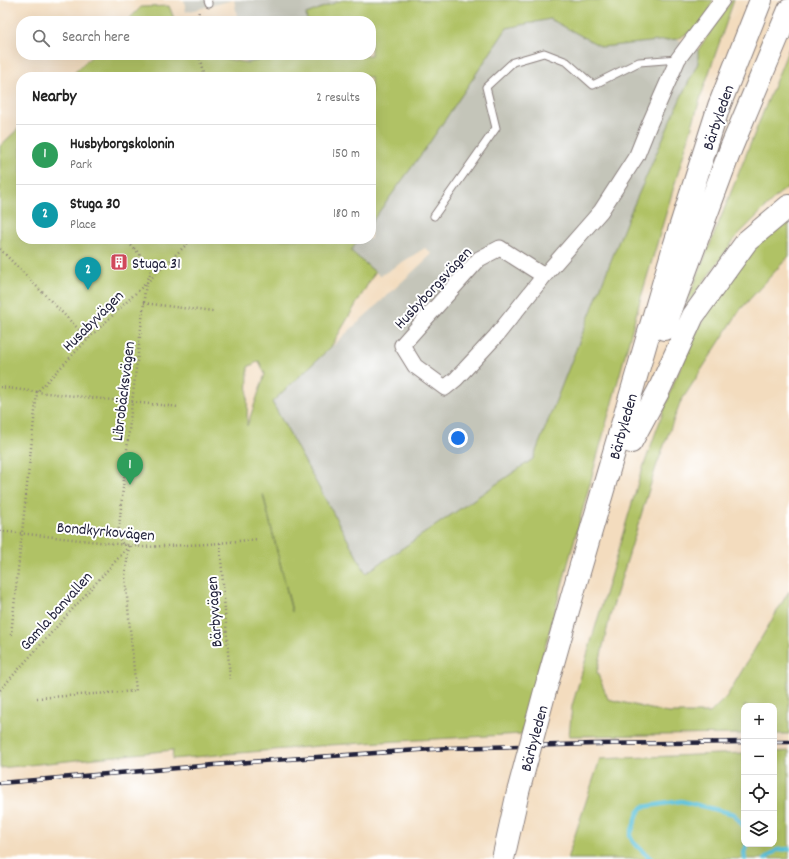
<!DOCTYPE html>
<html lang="en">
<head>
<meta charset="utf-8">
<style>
	body { margin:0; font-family:Dekko,sans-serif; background:#f2f2f2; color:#222 }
	.controls { position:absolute; right:12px; bottom:12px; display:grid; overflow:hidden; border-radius:8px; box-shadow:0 4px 16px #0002 }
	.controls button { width:36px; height:36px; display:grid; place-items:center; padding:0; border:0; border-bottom:1px solid #e0e0e0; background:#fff; color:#222; font:20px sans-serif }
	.you { position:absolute; left:458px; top:438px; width:14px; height:14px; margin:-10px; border:3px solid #fff; border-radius:50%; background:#1a73e8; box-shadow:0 0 0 6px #1a73e833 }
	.badge { display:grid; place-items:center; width:26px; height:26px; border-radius:50%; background:#d1495b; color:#fff; font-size:13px; font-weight:700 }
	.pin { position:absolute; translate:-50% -33px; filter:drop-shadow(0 1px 2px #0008) }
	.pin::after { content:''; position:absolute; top:21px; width:14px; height:12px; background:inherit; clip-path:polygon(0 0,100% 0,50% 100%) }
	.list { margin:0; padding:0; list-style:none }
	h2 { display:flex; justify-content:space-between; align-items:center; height:52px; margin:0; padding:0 16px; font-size:17px }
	h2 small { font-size:13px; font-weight:400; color:#767676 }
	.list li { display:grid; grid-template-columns:26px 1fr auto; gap:12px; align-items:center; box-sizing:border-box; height:60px; padding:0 16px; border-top:1px solid #e0e0e0 }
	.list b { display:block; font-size:15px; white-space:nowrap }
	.list p { margin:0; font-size:13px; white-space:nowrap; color:#767676 }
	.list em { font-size:13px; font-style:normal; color:#767676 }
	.icon { flex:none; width:22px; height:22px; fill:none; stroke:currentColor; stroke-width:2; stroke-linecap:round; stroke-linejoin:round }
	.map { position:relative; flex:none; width:789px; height:859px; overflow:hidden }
	.search { position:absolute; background:#fff; box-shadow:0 4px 16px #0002; left:16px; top:16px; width:360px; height:44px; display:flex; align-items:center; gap:10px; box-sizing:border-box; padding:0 14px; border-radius:16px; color:#767676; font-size:15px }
	.panel { position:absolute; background:#fff; box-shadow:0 4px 16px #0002; left:16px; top:72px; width:360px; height:172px; border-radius:16px }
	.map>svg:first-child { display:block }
	.industrial { fill:#c4c5b9 }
	.green { fill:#b0c265; stroke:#697250; fill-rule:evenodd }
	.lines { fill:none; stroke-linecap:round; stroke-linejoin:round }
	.stream { stroke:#5dc2db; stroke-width:4.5 }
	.service-casing { stroke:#8a7f7c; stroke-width:9 }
	.minor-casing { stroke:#8a7f7c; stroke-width:17 }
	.primary-casing { stroke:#8a7f7c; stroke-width:24 }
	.path { stroke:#8a7f7c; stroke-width:2.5; stroke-dasharray:1 3; stroke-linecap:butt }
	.service { stroke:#fff; stroke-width:7 }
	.minor { stroke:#fff; stroke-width:15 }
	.primary { stroke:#fff; stroke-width:22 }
	.rail-casing { stroke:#22223b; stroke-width:4.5 }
	.rail { stroke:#fff; stroke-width:3; stroke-dasharray:9; stroke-linecap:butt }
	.primary-bridge-casing { stroke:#8a7f7c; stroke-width:24; stroke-linecap:butt }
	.primary-bridge { stroke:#fff; stroke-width:22 }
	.labels { text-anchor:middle; stroke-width:4; stroke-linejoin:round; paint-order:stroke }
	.street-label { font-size:16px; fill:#22223b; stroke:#fff }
	.poi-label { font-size:16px; fill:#22223b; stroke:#fff; text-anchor:start }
</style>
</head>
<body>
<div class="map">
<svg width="789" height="859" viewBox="0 0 789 859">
	<rect width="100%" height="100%" fill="#fff"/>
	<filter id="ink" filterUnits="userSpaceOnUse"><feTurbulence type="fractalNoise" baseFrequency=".025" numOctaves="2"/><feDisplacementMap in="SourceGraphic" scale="8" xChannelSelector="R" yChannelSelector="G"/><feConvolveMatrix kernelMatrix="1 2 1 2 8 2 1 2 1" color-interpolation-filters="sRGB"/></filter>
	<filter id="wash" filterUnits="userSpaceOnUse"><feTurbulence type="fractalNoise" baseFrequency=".012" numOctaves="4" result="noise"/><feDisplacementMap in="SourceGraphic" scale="16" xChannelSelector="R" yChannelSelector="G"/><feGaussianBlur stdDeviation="0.9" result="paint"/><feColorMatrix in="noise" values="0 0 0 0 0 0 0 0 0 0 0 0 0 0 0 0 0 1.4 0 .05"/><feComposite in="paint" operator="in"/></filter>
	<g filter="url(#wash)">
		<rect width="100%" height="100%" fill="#f3dcbe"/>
		<path class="industrial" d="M184 0H233L186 12Z
			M234 0H342L306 14 307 21H238Z
			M550 19 602 47 677 39 698 50V63L681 97 625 225 533 459 366 573 272 402 432 254 425 248 380 276 351 251 359 239H371V223L428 145 507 28Z
			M245 55H285L247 63Z"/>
		<path class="green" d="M342 0H713L705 24 677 39 602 47 550 19 507 28 428 145 371 223V77H70L93 55H208L247 63 285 55H371V21H307L306 14Z
			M732 0H734L701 96 639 304 538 673 522 734 330 745 172 759 173 750 0 768V146L21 126V239H359L351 251 375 272 331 347 272 402 366 573 533 459 625 225 681 97 698 63V50ZM259 361 265 374 247 426 248 367ZM263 494 292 611V612Z
			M169 6 175 21H127L141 7Z
			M789 48V187L780 193 737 236 684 309Z
			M789 218V256L740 310 680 403 656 467 611 612 597 672 608 699 668 713H710L727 696 789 591V734H774V706H744V734L569 736 572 706 640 476 674 382 698 329 720 294 755 243Z
			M789 751V859H567L600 759 744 753V844H774V752Z"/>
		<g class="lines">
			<path class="stream" d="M651 859 633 842 630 836 638 813 643 807 681 801 734 814 744 827
				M745 859 744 853 747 844
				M765 859 777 850 789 849"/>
		</g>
	</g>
	<g filter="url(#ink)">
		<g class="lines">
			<g class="service-casing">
				<path id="service" d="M207 0 208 3
					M434 216 496 128 486 87 513 62 544 53 567 62 593 85 639 62 678 59"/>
			</g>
			<g class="minor-casing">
				<path id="minor" d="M544 276 500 248 479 259 402 345 415 366 445 388 456 379 496 336 544 276 601 211 637 155 649 125 678 59 722 0"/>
			</g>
			<g class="primary-casing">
				<path id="primary" d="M664 329 731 148 789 10
					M631 442 659 390 693 316 747 241 789 206
					M545 691 577 579 673 250 719 106 761 0"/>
			</g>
			<path class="path" d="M198 21 199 10
				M199 55 204 77
				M166 77 168 75V77
				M0 249 88 339
				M144 303 213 312
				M0 387 37 392 88 339 192 239
				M0 531 144 547 209 544 258 539
				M220 543 230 679
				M11 635 37 392 179 407
				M0 690 129 546
				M37 698 136 691 125 576 129 546 122 543 118 536 132 402 144 303C144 292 146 283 151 272L148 263 125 239"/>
			<use href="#service" class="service"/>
			<use href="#minor" class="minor"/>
			<use href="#primary" class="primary"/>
			<g class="rail-casing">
				<path id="rail" d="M774 742H789
					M0 783 274 760 448 748 595 744 744 742"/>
			</g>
			<use href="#rail" class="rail"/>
			<g class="primary-bridge-casing">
				<path id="primary-bridge" d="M503 859 518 792 545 691"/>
			</g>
			<use href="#primary-bridge" class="primary-bridge"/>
		</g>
	</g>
	<defs>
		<g id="building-square" transform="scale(0.9)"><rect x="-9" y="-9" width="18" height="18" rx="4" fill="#d1495b" stroke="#fff"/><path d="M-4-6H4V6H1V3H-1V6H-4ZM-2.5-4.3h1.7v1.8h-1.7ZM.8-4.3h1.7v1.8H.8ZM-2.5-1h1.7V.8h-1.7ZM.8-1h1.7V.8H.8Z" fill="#fff"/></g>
	</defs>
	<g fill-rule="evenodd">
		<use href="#building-square" x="119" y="262"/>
	</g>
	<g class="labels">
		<g class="street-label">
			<text transform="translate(717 117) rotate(-71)" y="6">Bärbyleden</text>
			<text transform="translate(432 287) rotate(-47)" y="6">Husbyborgsvägen</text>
			<text transform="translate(92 320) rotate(-45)" y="6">Husabyvägen</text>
			<text transform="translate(122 391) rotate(-83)" y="6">Librobäcksvägen</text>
			<text transform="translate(622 426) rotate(-74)" y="6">Bärbyleden</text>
			<text transform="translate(106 530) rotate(5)" y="6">Bondkyrkovägen</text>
			<text transform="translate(55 610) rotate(-48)" y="6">Gamla banvallen</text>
			<text transform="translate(213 612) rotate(-94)" y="6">Bärbyvägen</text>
			<text transform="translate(533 738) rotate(-75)" y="6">Bärbyleden</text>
		</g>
		<g class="poi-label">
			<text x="132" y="268">Stuga 31</text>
		</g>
	</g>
</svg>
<div class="controls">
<button>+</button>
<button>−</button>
<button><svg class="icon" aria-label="locate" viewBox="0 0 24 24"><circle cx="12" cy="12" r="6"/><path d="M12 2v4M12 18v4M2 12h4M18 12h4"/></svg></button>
<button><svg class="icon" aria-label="layers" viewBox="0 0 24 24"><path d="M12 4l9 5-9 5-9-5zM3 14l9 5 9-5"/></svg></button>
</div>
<div class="you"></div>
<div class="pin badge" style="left:130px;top:485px;background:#2e9e5b">1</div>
<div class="pin badge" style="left:88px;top:290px;background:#0f9aa8">2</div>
<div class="search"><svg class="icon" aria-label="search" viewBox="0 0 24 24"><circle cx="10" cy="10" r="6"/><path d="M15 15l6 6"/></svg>Search here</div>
<section class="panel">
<h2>Nearby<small>2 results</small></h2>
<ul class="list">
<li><span class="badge" style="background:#2e9e5b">1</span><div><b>Husbyborgskolonin</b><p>Park</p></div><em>150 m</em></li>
<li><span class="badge" style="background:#0f9aa8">2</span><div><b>Stuga 30</b><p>Place</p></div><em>180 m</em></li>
</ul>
</section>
</div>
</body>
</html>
